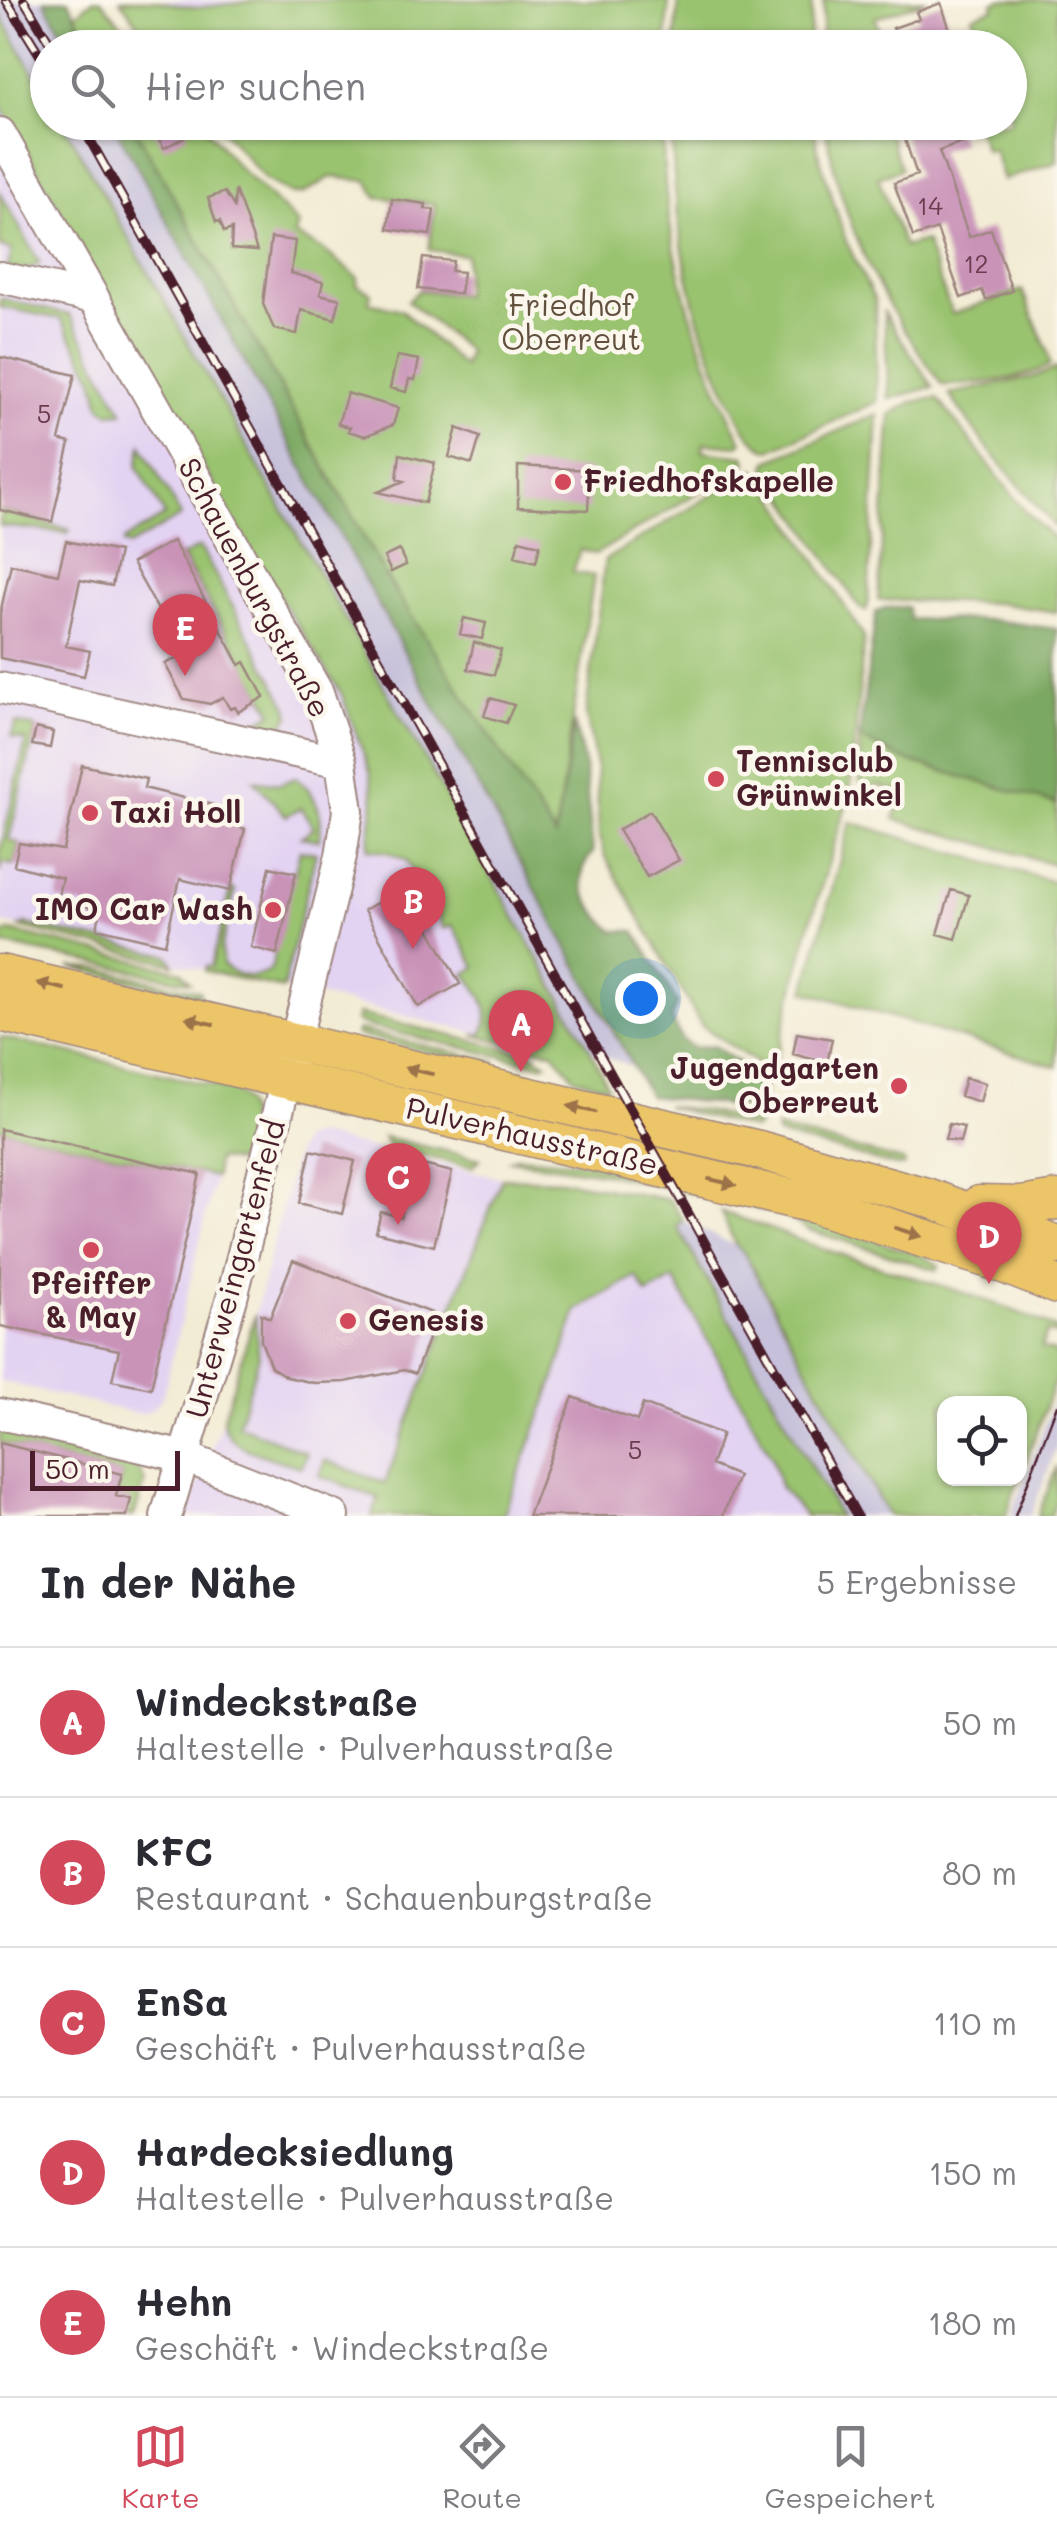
<!DOCTYPE html>
<html lang="de">
<head>
<meta charset="utf-8">
<style>
	body { margin:0; font-family:Mali,sans-serif; background:#f7f7f7; color:#2b2b33 }
	.controls { position:absolute; right:30px; bottom:30px; display:grid; overflow:hidden; border-radius:20px; box-shadow:0 2px 8px #0004 }
	.controls button { width:90px; height:90px; display:grid; place-items:center; padding:0; border:0; border-bottom:2px solid #e1e1e2; background:#fff; color:#2b2b33; font:50px sans-serif }
	.scale { position:absolute; left:30px; bottom:25px; width:150px; box-sizing:border-box; padding-left:10px; border:5px solid #4a1f2b; border-top:0; font-size:28px; line-height:35px; white-space:nowrap; color:#4a1f2b; -webkit-text-stroke:8px #fbf7ec; paint-order:stroke }
	.you { position:absolute; left:640px; top:998px; width:35px; height:35px; margin:-25px; border:8px solid #fff; border-radius:50%; background:#1a73e8; box-shadow:0 0 0 15px #1a73e833 }
	.badge { display:grid; place-items:center; width:65px; height:65px; border-radius:50%; background:#d1495b; color:#fff; font-size:32px; font-weight:700 }
	.pin { position:absolute; translate:-50% -82px; filter:drop-shadow(0 2px 5px #0008) }
	.pin::after { content:''; position:absolute; top:52px; width:35px; height:30px; background:inherit; clip-path:polygon(0 0,100% 0,50% 100%) }
	.list { margin:0; padding:0; list-style:none }
	h2 { display:flex; justify-content:space-between; align-items:center; height:130px; margin:0; padding:0 40px; font-size:42px }
	h2 small { font-size:32px; font-weight:400; color:#7c7c81 }
	.list li { display:grid; grid-template-columns:65px 1fr auto; gap:30px; align-items:center; box-sizing:border-box; height:150px; padding:0 40px; border-top:2px solid #e1e1e2 }
	.list b { display:block; font-size:38px; white-space:nowrap }
	.list p { margin:0; font-size:32px; white-space:nowrap; color:#7c7c81 }
	.list em { font-size:32px; font-style:normal; color:#7c7c81 }
	.icon { flex:none; width:55px; height:55px; fill:none; stroke:currentColor; stroke-width:2; stroke-linecap:round; stroke-linejoin:round }
	.map { position:relative; flex:none; width:1057px; height:1516px; overflow:hidden }
	.search { position:absolute; background:#fff; box-shadow:0 2px 8px #0004; left:30px; right:30px; top:30px; height:110px; display:flex; align-items:center; gap:25px; box-sizing:border-box; padding:0 35px; border-radius:55px; color:#7c7c81; font-size:38px }
	.sheet { height:880px; background:#fff }
	nav { display:flex; justify-content:space-around; align-items:center; box-sizing:border-box; height:140px; border-top:2px solid #e1e1e2; background:#fff; font-size:28px; color:#7c7c81 }
	nav a { display:grid; justify-items:center; gap:5px }
	nav .on { color:#d1495b }
	.map>svg:first-child { display:block }
	.built { fill:#e3d3f2 }
	.industrial { fill:#c6c0da }
	.green { fill:#9ac36f; stroke:#72714d; stroke-width:2.5 }
	.forest { fill:#7ba962; stroke:#626446; stroke-width:2.5 }
	.building { fill:#c993b8 }
	.lines { fill:none; stroke-linecap:round; stroke-linejoin:round }
	.minor-casing { stroke:#9e8680; stroke-width:34 }
	.major-casing { stroke:#9e8680; stroke-width:41 }
	.minor { stroke:#fff; stroke-width:30 }
	.major { stroke:#edc569; stroke-width:38 }
	.tram { stroke:#4a1f2b; stroke-width:2.5 }
	.rail-casing { stroke:#4a1f2b; stroke-width:10 }
	.rail { stroke:#fbf7ec; stroke-width:6; stroke-dasharray:19; stroke-linecap:butt }
	.oneway { fill:#9c724a }
	.poi-dot { fill:#d1495b; stroke:#fbf7ec; stroke-width:4 }
	.labels { text-anchor:middle; stroke-width:9; stroke-linejoin:round; paint-order:stroke }
	.number-label { font-size:25px; fill:#6a3c4e }
	.park-label { font-size:30px; fill:#62503f; stroke:#fbf7ec }
	.poi-label { font-size:30px; font-weight:bold; fill:#4a1f2b; stroke:#fbf7ec; text-anchor:start }
	.street-label { font-size:30px; fill:#4a1f2b; stroke:#fbf7ec }
</style>
</head>
<body>
<div class="map">
<svg width="1057" height="1516" viewBox="0 0 1057 1516">
	<rect width="100%" height="100%" fill="#fbf7ec"/>
	<filter id="ink" filterUnits="userSpaceOnUse"><feTurbulence type="fractalNoise" baseFrequency=".01" numOctaves="2"/><feDisplacementMap in="SourceGraphic" scale="20" xChannelSelector="R" yChannelSelector="G"/><feConvolveMatrix kernelMatrix="1 2 1 2 8 2 1 2 1" color-interpolation-filters="sRGB"/></filter>
	<filter id="wash" filterUnits="userSpaceOnUse"><feTurbulence type="fractalNoise" baseFrequency=".0048" numOctaves="4" result="noise"/><feDisplacementMap in="SourceGraphic" scale="40" xChannelSelector="R" yChannelSelector="G"/><feGaussianBlur stdDeviation="2.25" result="paint"/><feColorMatrix in="noise" values="0 0 0 0 0 0 0 0 0 0 0 0 0 0 0 0 0 1.4 0 .05"/><feComposite in="paint" operator="in"/></filter>
	<g filter="url(#wash)">
		<rect width="100%" height="100%" fill="#f3ecd5"/>
		<path class="built" d="M153 0H262L196 8Z
			M0 104 341 693 370 771 374 801 368 849 406 860 444 929 452 925 477 968 466 974 486 1004 487 1023 482 1034 0 922Z
			M0 1129 215 1177 163 1395 157 1405 146 1413H134L0 1381Z
			M314 1135 502 1178 372 1516H186L223 1419 255 1315 296 1152 302 1140Z
			M636 1276 674 1279 772 1457 780 1487 805 1516H503L554 1381 577 1310Z"/>
		<path class="industrial" d="M0 0H44L71 47 48 48 47 96 0 14Z
			M63 123H113L633 1067 587 1050Z
			M683 1221 740 1248 744 1253 888 1516H839L676 1225Z
			M1057 1392V1447L1048 1470 1031 1516H1011Z"/>
		<path class="green" d="M93 0H101L140 47H91L76 14Z
			M120 0H153L196 8 262 0H669L666 47 156 48Z
			M679 0H812L809 47H674Z
			M824 0H927L875 18 885 47H821Z
			M1000 0H1057V162L1003 180 993 149 985 151 975 123 1010 122V48L976 47 974 36 978 32 972 16 994 8 993 3Z
			M0 14 47 96 48 122 63 123 591 1051 608 1087 575 1078 553 1052 474 1035 482 1034C495 1012 481 992 465 974L476 967 452 925 444 929 406 860 388 852 368 849 374 801 370 771 341 693 253 556 0 104Z
			M132 123H202L237 166 298 224 295 235 325 251 358 278 357 285 371 293 369 302 401 310 463 366 468 351 408 301 419 290 464 295 466 255 429 250 435 204 377 197 368 181 331 177 303 194H292L266 180 216 123H663C661 235 692 342 742 442L738 446 704 443 703 451 745 456 747 463 596 554 580 550 573 572 594 576 555 837 388 580Z
			M672 123H813L819 156 846 241 875 301 877 402 770 450C748 441 743 425 733 405 688 318 673 219 672 123Z
			M825 123H885L901 169 878 177 904 247 925 241 952 314 1022 290 1047 350 1050 364C1029 380 969 385 942 385 923 357 902 329 886 300 856 246 834 183 825 123Z
			M0 192 40 264 28 269 7 270 12 250 0 247Z
			M0 298 70 315 123 412 110 413 101 407 94 378 61 319 0 307Z
			M884 313 933 387 889 399Z
			M1057 368V529L984 444 949 394 1033 377Z
			M937 398 1026 512 1057 542V612L996 603 878 600 891 414 912 402Z
			M878 414 868 603 866 611 860 608 766 468 768 461Z
			M142 445 181 516 129 546 123 544 125 540 165 516 138 467Z
			M754 469 764 478 864 637 850 792 808 931 779 1048 773 1066 765 1069 701 1025 605 856 599 838 596 765 586 714 605 560Z
			M0 510 70 530 68 533 0 526Z
			M200 547 288 707 290 716 282 726 252 725 273 713 182 556Z
			M16 723 36 728 9 840 19 843 14 865 2 863 0 873V852L26 741 11 737Z
			M859 738 904 760 1057 804V865L894 819 903 793 876 785 872 794 865 793 860 780Z
			M296 778C316 791 325 817 319 840L301 837 314 828 301 808 286 816 254 780 279 784Z
			M850 822 1057 883V1067L805 991Z
			M300 850 316 853 283 989 205 971 206 966 211 967 231 888 235 891 221 948 223 965C236 977 257 981 271 969Z
			M26 924 168 955 174 964 20 927Z
			M10 931 181 971 190 982 0 944V937Z
			M70 967 95 968 199 991 200 994 197 996Z
			M358 1014 534 1055 546 1063 541 1065 367 1026 356 1021Z
			M358 1030 495 1062 493 1068 356 1035Z
			M0 1037 232 1090C260 1106 245 1137 239 1162L217 1159 215 1177 0 1129Z
			M665 1106 701 1110 759 1124 754 1129Z
			M776 1128 903 1161 905 1165 901 1167 778 1135Z
			M383 1137 480 1159 472 1167 390 1148Z
			M517 1157 582 1162 758 1203 923 1256 939 1265 937 1270 809 1230 784 1216 740 1204 604 1173 510 1160Z
			M502 1178 562 1180 670 1200 683 1221 677 1226 839 1516H805L780 1487 772 1457 674 1279 647 1294 636 1276 577 1310 554 1381 503 1516H372L379 1498 319 1476 325 1460 385 1483Z
			M721 1212C760 1223 792 1239 830 1251 905 1276 985 1295 1056 1329L1057 1335 1047 1332 1041 1348 1057 1353V1375L1020 1478V1404H944V1478H1019L1006 1516H888L744 1253 736 1246Z
			M255 1315 259 1356 238 1425 307 1453 301 1467C275 1458 224 1451 223 1419Z
			M0 1429 137 1464 145 1483 134 1516H127L116 1496 122 1475 0 1443Z
			M1057 1466V1500L1051 1516H1038Z"/>
		<path class="forest" d="M44 0H69L91 47H71Z
			M113 123H132L388 580 555 836 574 723 584 763 593 852C568 880 591 909 614 931H635L678 1003 671 1018 682 1040 694 1048 714 1046 760 1077 764 1091 761 1109 649 1096Z
			M907 607 909 619 991 620 1057 629V804L904 760 859 738 876 612 884 608Z"/>
		<g id="blocks">
			<path class="building" d="M941 3 956 48H899L893 28 919 19 916 12Z
				M158 122H181L188 135 164 148 154 131 160 127Z
				M899 122H954L962 143 939 151 969 237 991 229 1012 291 986 300 982 290 961 298 937 229 913 237 894 183 917 175Z
				M235 190 242 208 257 251 231 249 232 229 224 232 220 221 216 222 208 198 225 192 234 207Z
				M392 199 426 204 425 209 434 210 430 235 388 229Z
				M271 238 295 241 291 273 323 282 320 294 340 299 335 319 301 310 297 334 274 329 263 304Z
				M423 258 453 261 451 271 463 272 460 294 418 289Z
				M397 356 419 360 415 380 409 379 406 392 390 388Z
				M0 357 75 375 59 440 70 443 52 522 0 510Z
				M347 393 398 408 393 425 365 436 348 431 350 427 338 424Z
				M457 428 480 437 472 464 449 457Z
				M400 454 435 463 425 503 378 492 404 481 397 479Z
				M518 466 590 470 588 510 518 507Z
				M519 540 540 545 536 562 515 556Z
				M66 541 119 552 112 586 80 580 66 646 90 651 84 676 0 658V614L11 564 58 574Z
				M173 541 240 665 245 662 264 697 238 712 235 707 230 709 223 697 210 704 184 699 165 664 183 655 132 563Z
				M399 550 406 565 391 572 384 557Z
				M464 618 486 623 482 639 460 634Z
				M474 642 501 650 494 675 468 669Z
				M490 698 514 705 506 723 484 716Z
				M36 728 53 732 50 748 32 745Z
				M82 765 146 779 144 788 237 811 234 826 245 829 230 891 180 879 165 944 97 928 101 910 57 900 62 878 14 865 19 843 63 850Z
				M650 811 679 860 647 877 618 830Z
				M270 867 296 873 277 954 251 947Z
				M406 887 460 984 418 1007 364 910Z
				M951 890 969 895 956 939 938 934Z
				M797 1033 832 1039 827 1063 793 1054Z
				M965 1078 985 1083 980 1102 960 1096Z
				M949 1124 964 1127 960 1142 945 1139Z
				M0 1129 200 1174 151 1388 112 1380 119 1350 0 1326Z
				M311 1150 355 1161 342 1214 299 1203Z
				M415 1163 452 1172 434 1246 376 1232 381 1212 401 1217Z
				M293 1260 437 1315 415 1374 404 1370 345 1382 314 1383 287 1377 271 1367 261 1341V1314L270 1318Z
				M573 1397 637 1421 643 1404 722 1434 711 1465 738 1476 723 1516H528Z
				M0 1443 122 1474 116 1496 131 1499 127 1516H0Z"/>
		</g>
	</g>
	<g filter="url(#ink)">
		<use href="#blocks" fill-opacity="0" stroke="#9e8680" stroke-width="2.5"/>
		<g class="lines">
			<g class="minor-casing">
				<path id="minor" d="M0 133 318 693 341 762 348 811 341 856 232 1298 166 1516
					M0 277 94 298
					M0 688 341 762
					M0 1414 185 1457 334 1516"/>
			</g>
			<g class="major-casing">
				<path id="major" d="M0 974 759 1150 926 1197 1057 1245
					M0 1012 814 1204 996 1261 1057 1285
					M979 1205 1021 1206 1057 1200"/>
			</g>
			<use href="#minor" class="minor"/>
			<use href="#major" class="major"/>
			<path class="tram" d="M1015 1516 1057 1405"/>
			<g class="rail-casing">
				<path id="rail" d="M6 0 48 68
					M24 0 53 48
					M80 122 857 1516"/>
			</g>
			<use href="#rail" class="rail"/>
		</g>
		<defs><path id="oneway-solid" d="M-6-.8H1V-3.2L6.5 0L1 3.2V.8H-6Z" transform="scale(2.5)"/></defs>
		<g class="oneway">
			<use href="#oneway-solid" transform="translate(51 986) rotate(-167)"/>
			<use href="#oneway-solid" transform="translate(200 1021) rotate(-167)"/>
			<use href="#oneway-solid" transform="translate(419 1071) rotate(-167)"/>
			<use href="#oneway-solid" transform="translate(582 1109) rotate(-167)"/>
			<use href="#oneway-solid" transform="translate(722 1182) rotate(13)"/>
			<use href="#oneway-solid" transform="translate(908 1232) rotate(18)"/>
		</g>
	</g>
	<g class="poi-dot">
		<circle cx="563" cy="482" r="10"/>
		<circle cx="716" cy="779" r="10"/>
		<circle cx="90" cy="813" r="10"/>
		<circle cx="273" cy="910" r="10"/>
		<circle cx="899" cy="1086" r="10"/>
		<circle cx="91" cy="1250" r="10"/>
		<circle cx="348" cy="1321" r="10"/>
	</g>
	<g class="labels">
		<g class="number-label">
			<text x="930" y="215">14</text>
			<text x="976" y="273">12</text>
			<text x="44" y="423">5</text>
			<text x="635" y="1459">5</text>
		</g>
		<g class="park-label">
			<text x="571" y="316">Friedhof<tspan x="571" dy="34">Oberreut</tspan></text>
		</g>
		<g class="poi-label">
			<text x="583" y="492">Friedhofskapelle</text>
			<text x="736" y="772">Tennisclub<tspan x="736" dy="34">Grünwinkel</tspan></text>
			<text x="110" y="823">Taxi Holl</text>
			<text x="253" y="920" text-anchor="end">IMO Car Wash</text>
			<text x="879" y="1079" text-anchor="end">Jugendgarten<tspan x="879" dy="34">Oberreut</tspan></text>
			<text x="91" y="1294" text-anchor="middle">Pfeiffer<tspan x="91" dy="34">&amp; May</tspan></text>
			<text x="368" y="1331">Genesis</text>
		</g>
		<g class="street-label">
			<text transform="translate(254 588) rotate(62)" y="10">Schauenburgstraße</text>
			<text transform="translate(532 1137) rotate(13)" y="10">Pulverhausstraße</text>
			<text transform="translate(236 1269) rotate(-75)" y="10">Unterweingartenfeld</text>
		</g>
	</g>
</svg>
<div class="controls">
<button><svg class="icon" aria-label="locate" viewBox="0 0 24 24"><circle cx="12" cy="12" r="6"/><path d="M12 2v4M12 18v4M2 12h4M18 12h4"/></svg></button>
</div>
<div class="scale">50 m</div>
<div class="you"></div>
<div class="pin badge" style="left:521px;top:1072px">A</div>
<div class="pin badge" style="left:413px;top:949px">B</div>
<div class="pin badge" style="left:398px;top:1225px">C</div>
<div class="pin badge" style="left:989px;top:1284px">D</div>
<div class="pin badge" style="left:185px;top:676px">E</div>
<div class="search"><svg class="icon" aria-label="search" viewBox="0 0 24 24"><circle cx="10" cy="10" r="6"/><path d="M15 15l6 6"/></svg>Hier suchen</div>
</div>
<section class="sheet">
<h2>In der Nähe<small>5 Ergebnisse</small></h2>
<ul class="list">
<li><span class="badge">A</span><div><b>Windeckstraße</b><p>Haltestelle · Pulverhausstraße</p></div><em>50 m</em></li>
<li><span class="badge">B</span><div><b>KFC</b><p>Restaurant · Schauenburgstraße</p></div><em>80 m</em></li>
<li><span class="badge">C</span><div><b>EnSa</b><p>Geschäft · Pulverhausstraße</p></div><em>110 m</em></li>
<li><span class="badge">D</span><div><b>Hardecksiedlung</b><p>Haltestelle · Pulverhausstraße</p></div><em>150 m</em></li>
<li><span class="badge">E</span><div><b>Hehn</b><p>Geschäft · Windeckstraße</p></div><em>180 m</em></li>
</ul>
</section>
<nav>
<a class="on"><svg class="icon" aria-label="map" viewBox="0 0 24 24"><path d="M3 6l6-2 6 2 6-2v14l-6 2-6-2-6 2zM9 4v14M15 6v14"/></svg>Karte</a>
<a><svg class="icon" aria-label="directions" viewBox="0 0 24 24"><path d="M12 3l9 9-9 9-9-9zM9 14v-3h6M13 9l2 2-2 2"/></svg>Route</a>
<a><svg class="icon" aria-label="saved" viewBox="0 0 24 24"><path d="M7 4h10v16l-5-4-5 4z"/></svg>Gespeichert</a>
</nav>
</body>
</html>
